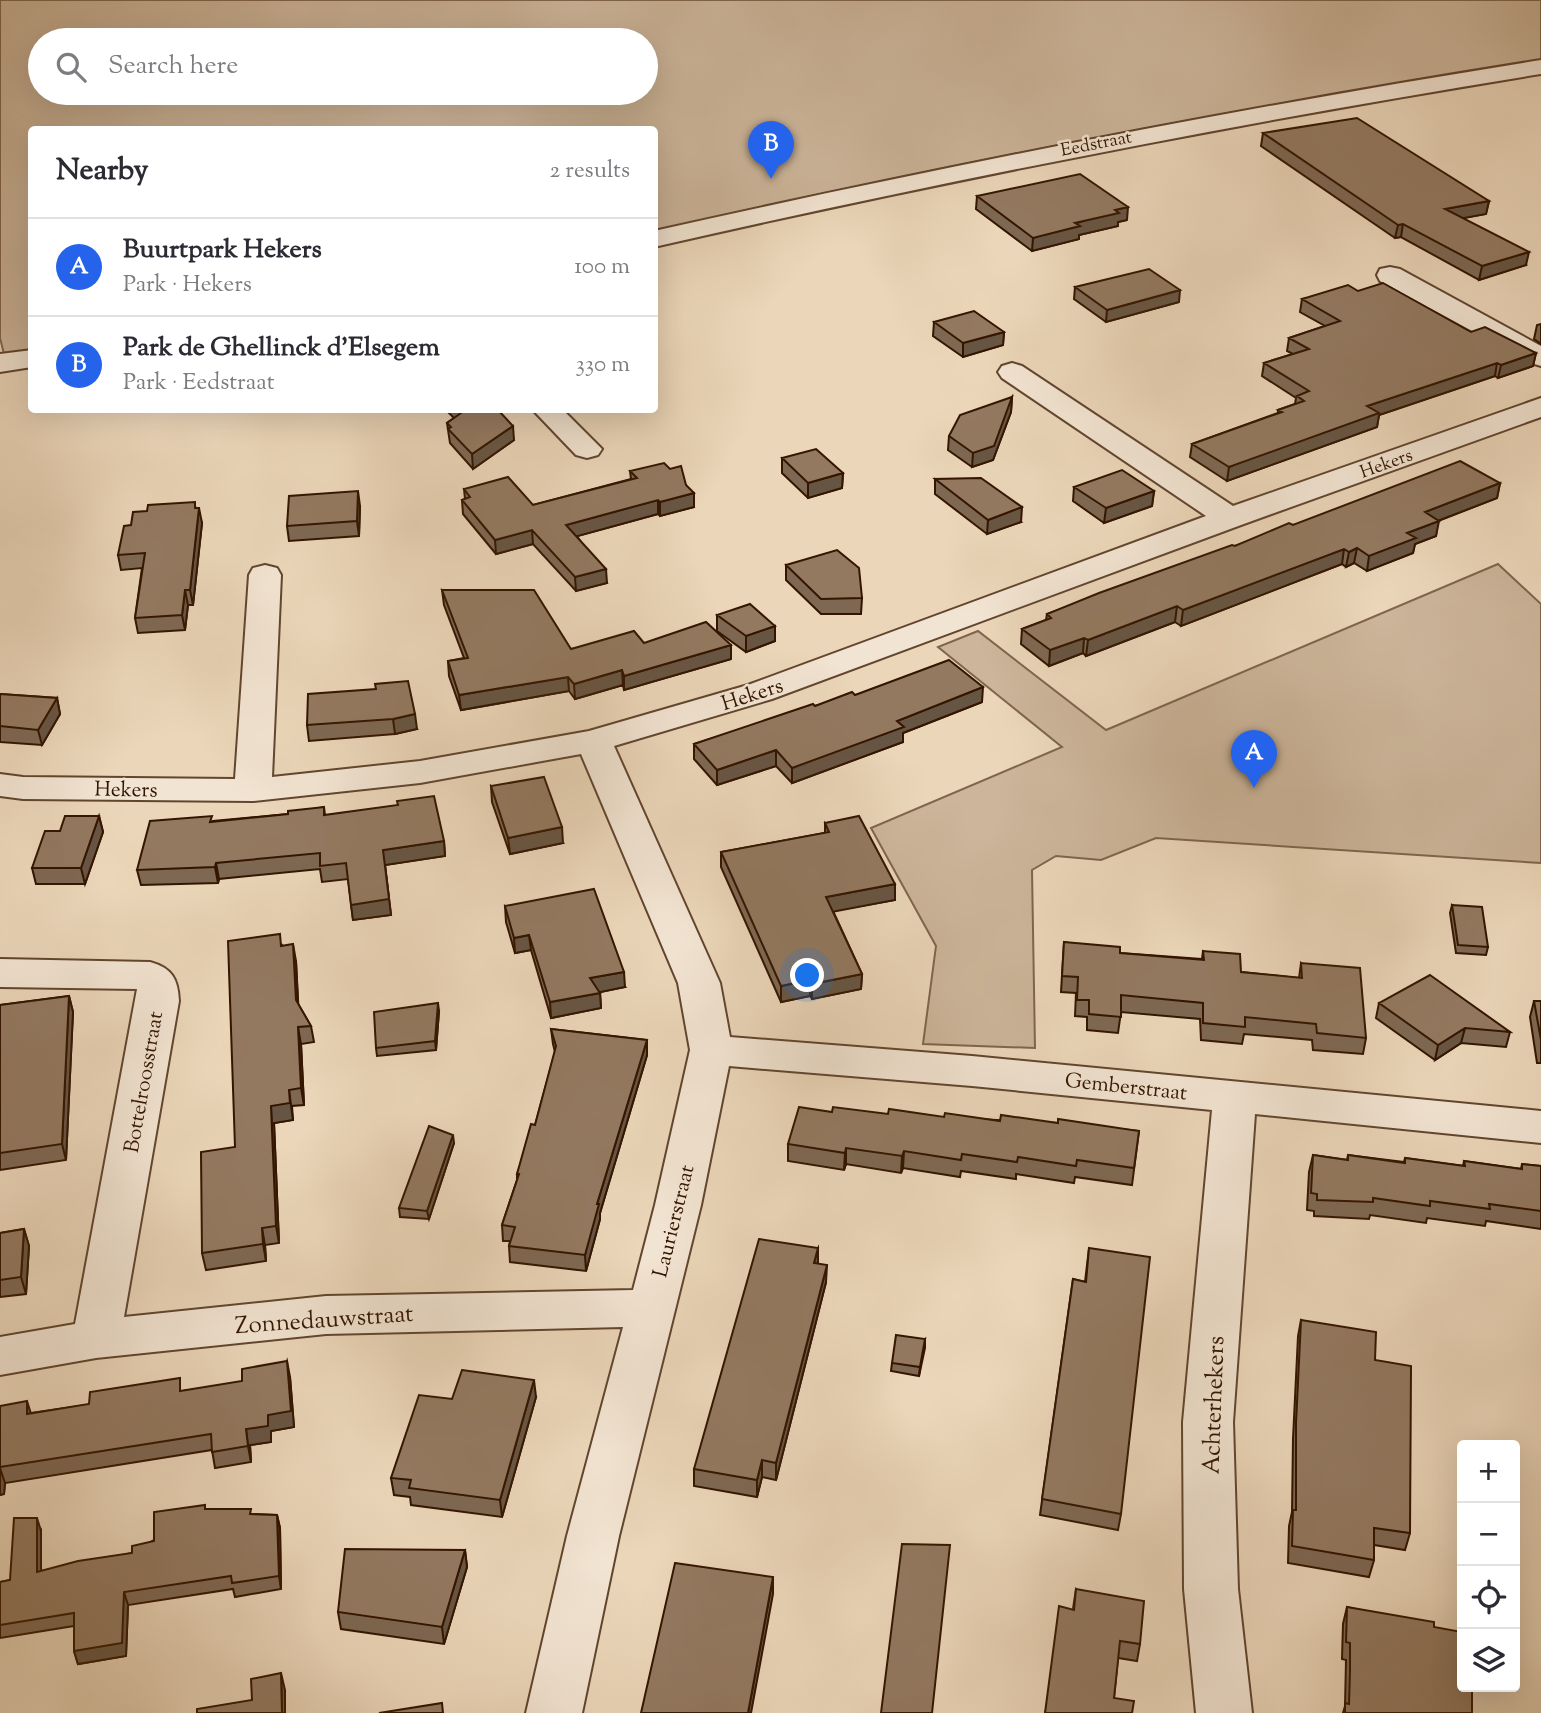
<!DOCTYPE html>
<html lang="en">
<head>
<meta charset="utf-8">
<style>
	body { margin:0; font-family:"Sorts Mill Goudy",serif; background:#f2f2f3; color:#2b2b33 }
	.controls { position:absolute; right:21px; bottom:21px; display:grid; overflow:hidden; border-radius:7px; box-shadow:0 7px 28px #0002 }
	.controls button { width:63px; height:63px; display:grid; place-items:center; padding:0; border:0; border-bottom:2px solid #e1e1e2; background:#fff; color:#2b2b33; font:35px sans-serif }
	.you { position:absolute; left:808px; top:976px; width:24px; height:24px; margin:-18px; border:5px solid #fff; border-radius:50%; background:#1a73e8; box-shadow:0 0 0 10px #1a73e833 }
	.badge { display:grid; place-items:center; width:46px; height:46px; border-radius:50%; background:#2563eb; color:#fff; font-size:23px; font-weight:700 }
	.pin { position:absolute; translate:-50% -58px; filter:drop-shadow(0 2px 4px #0008) }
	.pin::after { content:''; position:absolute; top:37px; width:24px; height:21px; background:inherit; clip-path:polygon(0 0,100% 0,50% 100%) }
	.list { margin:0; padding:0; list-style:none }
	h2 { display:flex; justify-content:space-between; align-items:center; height:91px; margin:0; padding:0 28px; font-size:30px }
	h2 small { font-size:23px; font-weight:400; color:#7c7c81 }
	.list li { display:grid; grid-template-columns:46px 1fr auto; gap:21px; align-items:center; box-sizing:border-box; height:98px; padding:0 28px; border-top:2px solid #e1e1e2 }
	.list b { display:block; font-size:26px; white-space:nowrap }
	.list p { margin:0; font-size:23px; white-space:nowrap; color:#7c7c81 }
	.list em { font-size:23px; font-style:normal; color:#7c7c81 }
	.icon { flex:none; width:38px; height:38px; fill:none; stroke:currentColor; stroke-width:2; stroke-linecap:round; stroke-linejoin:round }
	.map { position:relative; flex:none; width:1541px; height:1713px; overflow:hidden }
	.search { position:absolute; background:#fff; box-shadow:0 7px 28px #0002; left:28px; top:28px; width:630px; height:77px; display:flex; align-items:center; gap:18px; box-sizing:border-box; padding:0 24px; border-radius:38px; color:#7c7c81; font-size:26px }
	.panel { position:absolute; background:#fff; box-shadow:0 7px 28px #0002; left:28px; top:126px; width:630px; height:287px; border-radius:7px }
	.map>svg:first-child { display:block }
	.green { fill:#ccb59a; stroke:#80654d; stroke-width:2; fill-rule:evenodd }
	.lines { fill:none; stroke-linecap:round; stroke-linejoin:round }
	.minor-casing { stroke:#61452e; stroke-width:4 }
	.minor { fill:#f2e4d2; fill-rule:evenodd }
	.wall { fill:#7e6853; stroke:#331500; stroke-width:2 }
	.shaded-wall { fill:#675543; stroke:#331500; stroke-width:2 }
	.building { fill:#937960; stroke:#331500; stroke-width:2 }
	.labels { text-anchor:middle; stroke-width:5; stroke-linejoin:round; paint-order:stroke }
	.far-street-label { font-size:18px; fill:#331500; stroke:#f2e4d2 }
	.street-label { font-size:21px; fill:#331500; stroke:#f2e4d2 }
	.near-street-label { font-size:24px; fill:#331500; stroke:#f2e4d2 }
</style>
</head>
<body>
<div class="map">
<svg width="1541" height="1713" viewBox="0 0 1541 1713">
	<rect width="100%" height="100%" fill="#ebd6b9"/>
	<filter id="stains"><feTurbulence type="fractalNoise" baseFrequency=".00286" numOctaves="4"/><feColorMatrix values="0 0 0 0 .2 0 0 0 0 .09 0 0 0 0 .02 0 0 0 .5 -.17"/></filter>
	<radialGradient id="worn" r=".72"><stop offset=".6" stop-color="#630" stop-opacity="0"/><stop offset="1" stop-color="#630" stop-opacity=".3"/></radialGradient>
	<path class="green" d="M0 0H1541V61C1243 106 948 164 655 231L654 130H32L31 350 4 354 0 338ZM40 40H646V93H40Z
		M1498 564 1541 604V863L1156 838 1101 860 1056 856 1032 870 1035 1048 923 1044 936 946 871 828 1062 747 938 647 978 631 1106 730Z"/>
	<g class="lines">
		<g class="minor-casing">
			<path id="minor" d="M1541 60V74C1243 122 948 180 654 247V231C948 165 1244 107 1541 60Z
				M1390 267 1400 269 1541 346V366L1531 363 1380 281 1377 275 1380 269Z
				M32 350V367L0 372V354Z
				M1012 363 1022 366 1233 506 1541 398V417L1241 525 772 699 614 746 720 983 730 1037 972 1056 1541 1111V1143L1255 1114 1233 1422 1238 1589 1252 1713H1196L1184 1589 1183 1422 1212 1110 972 1086 729 1066 701 1205 619 1536 582 1713H526L567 1536 623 1327 326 1334 96 1358 0 1375V1337L75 1324 137 989 0 987V959L150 962C172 968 178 979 179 1001L124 1317 326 1296 633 1290 655 1205 690 1050 678 983 581 754 420 783 253 801 23 799 0 796V774L23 777 235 779 249 575 253 568 265 565 277 568 281 575 272 777 420 761 589 731 748 685 1206 516 1002 378 998 372 1002 366Z
				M533 410H563L602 449 598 455 587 458 576 455Z"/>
		</g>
		<use href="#minor" class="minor"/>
	</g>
	<path class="wall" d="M1263 133 1489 201 1486 214 1463 218 1526 265 1479 280 1401 237 1395 238 1261 146Z
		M977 196 1127 220 1118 222V226L1079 235V239L1032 251 976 209Z
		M1075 287 1179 302 1106 322 1074 299Z
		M1358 291 1471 332 1536 353 1533 366 1498 378 1495 376 1379 415 1377 427 1227 481 1190 457 1192 444 1278 413V410L1295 404 1296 398 1262 376 1264 363 1293 354 1287 351 1289 338 1325 326 1300 312 1302 299Z
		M934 322 1004 332 1003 345 963 357 933 336Z
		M1541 324V344L1534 339 1537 325Z
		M1012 397 1011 412 993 460 972 467 948 450 949 436Z
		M446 410H498L514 440 473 469 450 443 447 423 454 418Z
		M782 458 843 473 842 488 808 498 782 473Z
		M630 471 686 485 694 507 660 516 658 514 577 536 607 583 576 591 533 544 496 554 463 514 462 500 465 499 464 489 533 505 631 479Z
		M935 479 1021 522 987 534 935 494Z
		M1500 483 1497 498 1438 521 1436 536 1415 544 1413 553 1367 571 1354 563 1346 567 1342 564 1181 626 1175 622 1086 656 1083 653 1049 666 1021 644 1022 629 1046 620 1047 614 1293 525Z
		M1074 487 1154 491 1152 506 1104 523 1073 501Z
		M360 506 359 536 289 541 287 526Z
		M196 508 202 523 193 605H188L185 630 138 633 135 618 142 568 121 570 118 555Z
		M786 565 862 598 861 614H821L786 580Z
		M442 590 571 649 644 643 731 659 624 690 623 685 575 699 569 691 461 710 449 676 448 661 464 658 444 605Z
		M717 615 775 626V641L746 652 717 631Z
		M376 689 417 729 395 734 309 741 307 725Z
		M0 694 57 698 60 714 42 745 0 742Z
		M855 695 982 702 903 733V742L792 783 776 766 717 785 694 759V744L815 706Z
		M491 786 563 843 510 854 492 802Z
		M324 807 325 815 444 841 445 856 385 865 391 915 353 920 348 879 322 882 320 869 219 879 218 883 141 885 137 870 213 821 288 814Z
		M99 816 103 832 85 884H36L32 868 60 831Z
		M825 823 895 884V900L833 911 862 974 861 989 812 999 810 996 781 1002 721 867V852L825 833Z
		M1452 905 1488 947 1486 955 1456 953 1450 913Z
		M505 906 625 987 600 992 601 1008 551 1018 531 950 515 953 506 922Z
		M1064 942 1120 953 1202 959 1203 951 1241 972 1299 978 1301 963 1366 1038 1363 1054 1313 1050 1312 1040 1244 1034 1242 1044 1201 1040 1200 1019 1121 1012 1118 1033 1087 1030V1017L1075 1016 1076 993 1061 992Z
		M282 945 296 961 298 1004 311 1026 314 1042 301 1044 304 1105 292 1106 293 1120 274 1123 279 1243 265 1245 266 1261 206 1270 202 1253 235 1147Z
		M69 996 73 1012 66 1160 0 1170V1005Z
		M1534 1001H1541V1063H1537L1530 1017Z
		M1379 1003 1510 1032 1506 1047 1461 1043 1435 1060 1376 1018Z
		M439 1011 436 1050 377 1056 376 1048Z
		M551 1029 647 1040V1055L600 1213V1219L586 1271 510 1262 509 1246 510 1241H503L502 1225 517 1180V1174L535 1125 555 1052 553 1044Z
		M832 1112 1058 1123 1139 1131 1132 1185 1075 1177 1074 1183 1016 1174V1179L961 1171 960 1177 903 1168 901 1173 846 1164 844 1170 788 1161V1144Z
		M454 1143 429 1219 400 1217 399 1208Z
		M1313 1155 1347 1160 1348 1155 1404 1162 1405 1158 1463 1166 1464 1161 1521 1169 1522 1164 1541 1166V1229L1486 1221 1485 1226 1427 1218 1426 1223 1370 1215 1369 1219 1314 1216V1211L1307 1210 1309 1172Z
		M24 1229 29 1246 26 1294 0 1297V1233Z
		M818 1248V1264L826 1282 776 1480 762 1477 757 1497 694 1486V1469Z
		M1089 1248 1121 1514 1118 1530 1040 1515 1073 1279 1085 1282Z
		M1301 1320 1375 1360 1410 1533 1405 1550 1374 1545V1560L1369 1577 1288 1563 1289 1526 1292 1512 1293 1439 1298 1336Z
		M925 1339 919 1376 891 1371 892 1363Z
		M290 1377 294 1427 271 1431V1442L250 1445 251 1462 215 1468 212 1450 5 1483 4 1494 0 1495V1406L31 1413 183 1391Z
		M536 1397 502 1517 411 1505 410 1497 394 1495 391 1478 452 1399Z
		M206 1509 252 1514 277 1515 280 1528 281 1589 235 1597 233 1589 128 1605 126 1656 78 1664 74 1651V1626L0 1638V1582L10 1580 41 1531V1571L132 1553Z
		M465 1550 467 1567 444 1644 341 1629 338 1612Z
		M1076 1589 1140 1644 1137 1661 1118 1658 1114 1698 1045 1713 1073 1609Z
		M1347 1607 1434 1627 1472 1713H1343L1345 1706 1346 1660 1342 1659 1343 1624Z"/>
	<path class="shaded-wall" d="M1489 201 1486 214 1443 222 1445 209Z
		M1128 207 1127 220 1118 222V226L1079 235V239L1032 251 1033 238 1115 210Z
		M1403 224 1401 237 1395 238 1398 225Z
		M1529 252 1526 265 1479 280 1482 266Z
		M1180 290 1179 302 1106 322 1107 310Z
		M1004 332 1003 345 963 357V343Z
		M1536 353 1533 366 1498 378 1501 365Z
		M1497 363 1495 376 1379 415 1377 427 1227 481 1229 467 1367 406Z
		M1012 397 1011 412 993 460 972 467 973 453Z
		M513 426 514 440 473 469 472 454Z
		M843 473 842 488 808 498V483Z
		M1500 483 1497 498 1422 527 1425 512Z
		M358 491 360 506 359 536 357 521Z
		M1154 491 1152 506 1104 523 1106 508Z
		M694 493V507L660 516V502Z
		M658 500V514L567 539 566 525Z
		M1022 507 1021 522 987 534 988 520Z
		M199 508 202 523 193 605 190 590Z
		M1439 521 1436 536 1415 544 1413 553 1367 571 1369 556 1407 533Z
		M532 530 533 544 496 554 495 540Z
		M1357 548 1354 563 1346 567 1349 552Z
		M1344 549 1342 564 1181 626 1183 610Z
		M606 569 607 583 576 591 575 577Z
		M185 590 188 605 185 630 182 615Z
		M1177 606 1175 622 1086 656 1088 640Z
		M775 626V641L746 652V636Z
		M1084 638 1083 653 1049 666 1050 650Z
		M731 645V659L624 690V676Z
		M622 670 623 685 575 699 574 684Z
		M568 677 569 691 461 710 459 695Z
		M983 687 982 702 903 733V742L792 783V768L897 721Z
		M57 698 60 714 42 745 38 730Z
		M415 714 417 729 395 734 393 719Z
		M776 750V766L717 785V770Z
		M99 816 103 832 85 884 81 868Z
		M562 827 563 843 510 854 508 838Z
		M444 841 445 856 385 865 391 915 353 920 351 905 383 850Z
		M216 863 219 879 218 883 215 867Z
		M895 884V900L826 913V897Z
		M529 935 531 950 515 953 514 938Z
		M293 944 296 961 299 1017 296 1000Z
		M624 972 625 987 591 994 590 978Z
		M862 974 861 989 812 999V984Z
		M810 980V996L781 1002V986Z
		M600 993 601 1008 551 1018 550 1002Z
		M69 996 73 1012 66 1160 62 1144Z
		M438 1003 439 1011 436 1050 435 1041Z
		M298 1027 301 1044 304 1105 301 1088Z
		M1465 1028 1461 1043 1435 1060 1438 1045Z
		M647 1040V1055L600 1213V1219L586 1271 585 1255 597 1204Z
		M289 1090 293 1120 274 1123 279 1243 276 1226 271 1106Z
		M453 1135 454 1143 429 1219 427 1211Z
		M846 1148V1164L844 1170 845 1153Z
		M904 1151 903 1168 901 1173 902 1156Z
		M262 1228 265 1245 266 1261 263 1244Z
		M24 1229 29 1246 26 1294 21 1277Z
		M818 1248V1264L814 1263Z
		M827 1265 826 1282 776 1480V1463Z
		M925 1339V1348L919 1376 920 1367Z
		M287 1361 290 1377 294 1427 271 1431V1442L250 1445 251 1462 248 1446 246 1429 268 1415Z
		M534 1380 536 1397 502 1517 500 1500Z
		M27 1401 32 1417 27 1414Z
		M762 1460V1477L757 1497V1480Z
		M0 1468 5 1483 4 1494 0 1495Z
		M277 1515 280 1528 281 1589 279 1576Z
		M37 1518 41 1531V1585L37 1572Z
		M465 1550 467 1567 444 1644 442 1627Z
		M773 1577V1594L751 1713H748Z
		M124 1592 128 1605 126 1656 78 1664 74 1651Z
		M281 1673 285 1690V1713H282Z"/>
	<path class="building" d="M1357 118 1489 201 1445 209 1529 252 1482 266 1403 224 1398 225 1263 133Z
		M1080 174 1128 207 1115 210 1119 213 1075 223 1080 226 1033 238 977 196Z
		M1149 269 1180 290 1107 310 1075 287Z
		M1383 283 1471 332 1485 327 1536 353 1501 365 1497 363 1367 406 1379 413 1229 467 1192 444 1282 412 1278 410 1304 401 1297 396 1309 391 1264 363 1309 349 1289 338 1340 321 1302 299 1348 285 1358 291Z
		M974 311 1004 332 963 343 934 322Z
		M1012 397 994 446 973 453 949 436 960 415Z
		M457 410H498L513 426 472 454 448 429 451 427 447 423 461 413Z
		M816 449 843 473 808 483 782 458Z
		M1460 461 1500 483 1425 512 1439 521 1407 533 1416 538 1369 556 1357 548 1349 552 1344 549 1183 610 1177 606 1088 640 1084 638 1050 650 1022 629 1051 618 1047 614 1099 593 1232 545 1235 546 1289 523 1293 525Z
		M664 463 670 469 681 466 686 485 694 493 660 502 658 500 566 525 606 569 575 577 532 530 495 540 462 500 470 497 464 489 508 477 533 505 637 478 630 471Z
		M1122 470 1154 491 1106 508 1074 487Z
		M981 478 1022 507 988 520 935 479Z
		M358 491 357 521 287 526 289 496Z
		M195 502V508H199L190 590H185L182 615 135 618 145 553 118 555 124 526 131 525 133 512 147 511 148 505Z
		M837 550 859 568 862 598 821 599 786 565Z
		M442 590H534L571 649 634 631 644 643 706 622 731 645 624 676 622 670 574 684 568 677 459 695 448 661 468 658Z
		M750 604 775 626 746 636 717 615Z
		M949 660 983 687 897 721 904 727 792 768 776 750 717 770 694 744 813 704 815 706 852 692 855 695Z
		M408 681 415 714 393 719 307 725 308 694 376 689 375 684Z
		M0 694 57 698 38 730 0 726Z
		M544 777 562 827 508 838 491 786Z
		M434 796 444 841 383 850 389 899 351 905 346 863 320 866V853L216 863 215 867 137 870 150 821 212 816 210 822 288 814V811L324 807V815L398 805 397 801Z
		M65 816H99L81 868H32L45 831H60Z
		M859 816 895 884 826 897 862 974 812 984 810 980 781 986 721 852 829 832 825 823Z
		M594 889 624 972 590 978 600 993 550 1002 529 935 514 938 505 906Z
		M1452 905 1482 907 1488 947 1458 945Z
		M280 934 281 946 293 944 296 1000 311 1026 298 1027 301 1088 289 1090 290 1103 271 1106 276 1226 262 1228 263 1244 202 1253 201 1152 235 1147 228 941Z
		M1064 942 1120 947V953L1204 960 1203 951 1240 954 1241 972 1302 978 1301 963 1360 968 1366 1038 1317 1033 1316 1024 1245 1017V1027L1203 1023V1003L1121 995V1017L1089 1014V1000H1077L1078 977 1062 976Z
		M1430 975 1510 1032 1465 1028 1438 1045 1379 1003Z
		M69 996 62 1144 0 1153V1005Z
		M1534 1001H1541V1040Z
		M438 1003 435 1041 376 1048 374 1012Z
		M551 1029 647 1040 597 1204H599L585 1255 509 1246 515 1227 502 1225 519 1174H517L531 1124 535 1125 556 1046Z
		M799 1107 832 1112 833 1107 888 1114 889 1109 944 1117 945 1113 1000 1121 1001 1115 1058 1123V1119L1139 1131 1134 1168 1077 1160 1076 1166 1018 1157 1017 1162 962 1154 961 1160 904 1151 902 1156 846 1148 845 1153 788 1144Z
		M429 1126 453 1135 427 1211 399 1208Z
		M1313 1155 1348 1160V1155L1405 1163V1158L1465 1166 1464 1161 1522 1169V1164L1541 1166V1211L1489 1204 1490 1209 1430 1201V1206L1373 1198V1202L1317 1200V1194L1311 1193Z
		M24 1229 21 1277 0 1280V1233Z
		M759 1239 818 1248 814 1263 827 1265 776 1463 762 1460 757 1480 694 1469Z
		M1089 1248 1150 1257 1121 1514 1042 1499 1073 1279 1086 1282Z
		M1301 1320 1376 1332 1375 1360 1411 1366 1410 1533 1374 1528V1560L1292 1546 1293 1510H1296V1423Z
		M896 1335 925 1339 920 1367 892 1363Z
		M287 1361 291 1411 268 1415V1426L246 1429 248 1446 212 1452 211 1434 0 1467V1406L27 1401V1414L89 1404 90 1392 180 1378V1391L242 1381V1369Z
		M462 1370 534 1380 500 1500 409 1488 411 1480 391 1478 419 1395 452 1399Z
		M205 1505V1509H251L250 1514 277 1515 279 1576 232 1583 231 1576 124 1592 122 1643 74 1651V1613L0 1625V1582L10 1580 14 1518H37V1572L78 1561 132 1553V1546L154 1541V1512Z
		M902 1544 950 1545 932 1713H881Z
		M345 1549 465 1550 442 1627 338 1612Z
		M675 1563 773 1577 748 1713H641Z
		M1076 1589 1144 1601 1140 1644 1120 1641 1117 1670 1114 1698 1134 1701 1132 1713H1045L1059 1606 1074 1610Z
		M1347 1607 1434 1622V1627L1462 1632V1687H1472V1713H1345V1703L1349 1704 1350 1672V1643L1346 1642Z
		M281 1673 282 1713H197V1709L252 1700 251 1679Z
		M442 1703 443 1713H379Z"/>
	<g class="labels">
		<g class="far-street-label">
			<text transform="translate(1096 143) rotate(-11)" y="6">Eedstraat</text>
			<text transform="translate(1386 463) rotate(-20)" y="6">Hekers</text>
		</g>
		<g class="street-label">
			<text transform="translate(752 694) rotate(-18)" y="7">Hekers</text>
			<text transform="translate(126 789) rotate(1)" y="7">Hekers</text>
			<text transform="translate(143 1082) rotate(-80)" y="7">Bottelroosstraat</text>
			<text transform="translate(1126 1086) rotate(6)" y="7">Gemberstraat</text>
			<text transform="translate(673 1221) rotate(-76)" y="7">Laurierstraat</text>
		</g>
		<g class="near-street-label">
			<text transform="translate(324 1319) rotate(-4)" y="8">Zonnedauwstraat</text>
			<text transform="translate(1213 1405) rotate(-88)" y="8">Achterhekers</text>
		</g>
	</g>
	<rect width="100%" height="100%" filter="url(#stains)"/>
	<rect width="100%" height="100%" fill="url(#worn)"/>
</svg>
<div class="controls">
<button>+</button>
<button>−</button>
<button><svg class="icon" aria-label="locate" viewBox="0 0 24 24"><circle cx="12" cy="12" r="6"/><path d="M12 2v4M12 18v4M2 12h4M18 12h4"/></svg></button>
<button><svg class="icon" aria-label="layers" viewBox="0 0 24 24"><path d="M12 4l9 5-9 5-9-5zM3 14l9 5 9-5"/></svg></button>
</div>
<div class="you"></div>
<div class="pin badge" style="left:1254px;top:788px">A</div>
<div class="pin badge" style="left:771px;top:179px">B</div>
<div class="search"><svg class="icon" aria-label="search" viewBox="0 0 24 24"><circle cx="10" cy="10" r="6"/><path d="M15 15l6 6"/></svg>Search here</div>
<section class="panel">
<h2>Nearby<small>2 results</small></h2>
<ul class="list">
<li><span class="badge">A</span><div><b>Buurtpark Hekers</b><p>Park · Hekers</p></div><em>100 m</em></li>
<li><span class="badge">B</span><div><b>Park de Ghellinck d'Elsegem</b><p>Park · Eedstraat</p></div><em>330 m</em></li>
</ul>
</section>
</div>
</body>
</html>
